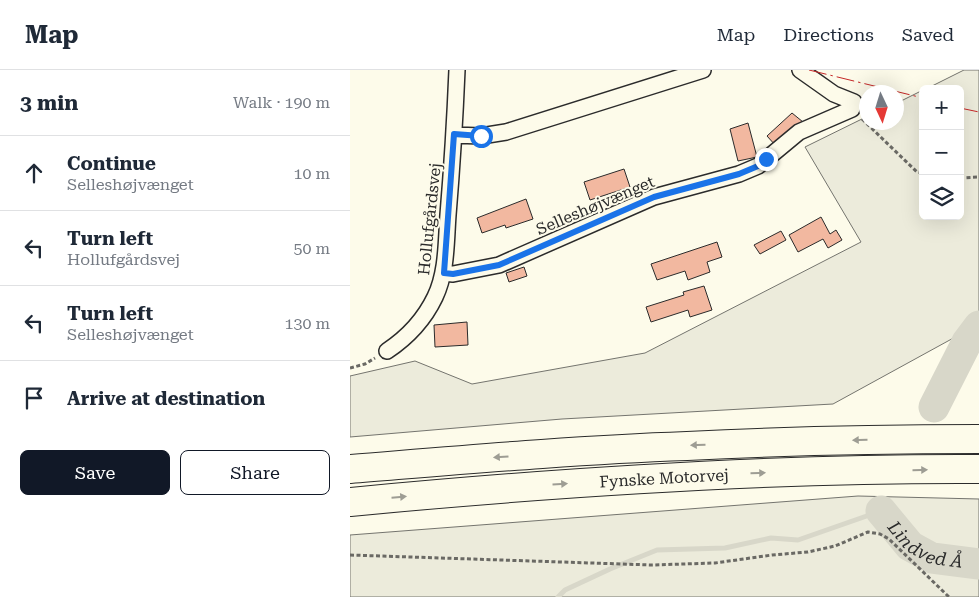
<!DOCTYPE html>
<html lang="en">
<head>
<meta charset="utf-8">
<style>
	body { margin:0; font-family:"Roboto Serif",serif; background:#f2f2f3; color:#1f2937 }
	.controls { position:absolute; right:15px; top:15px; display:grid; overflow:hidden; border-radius:8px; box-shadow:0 5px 20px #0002 }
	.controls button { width:45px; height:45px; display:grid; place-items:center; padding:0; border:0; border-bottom:1px solid #e0e1e3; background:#fff; color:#1f2937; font:25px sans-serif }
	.compass { position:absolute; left:509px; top:15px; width:45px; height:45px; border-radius:50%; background:#fff; box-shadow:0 5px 20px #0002; rotate:176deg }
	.stop { position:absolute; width:15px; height:15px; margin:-11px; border:4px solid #1a73e8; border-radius:50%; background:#fff }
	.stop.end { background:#1a73e8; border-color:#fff; box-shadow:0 1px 5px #0008 }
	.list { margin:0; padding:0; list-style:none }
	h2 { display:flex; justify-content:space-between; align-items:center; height:65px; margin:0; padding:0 20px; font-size:21px }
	h2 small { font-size:16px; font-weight:400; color:#747a83 }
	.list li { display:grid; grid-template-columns:32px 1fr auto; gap:15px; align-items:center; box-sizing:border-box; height:75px; padding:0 20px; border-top:1px solid #e0e1e3 }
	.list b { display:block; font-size:19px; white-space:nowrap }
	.list p { margin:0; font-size:16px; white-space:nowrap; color:#747a83 }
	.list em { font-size:16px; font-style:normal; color:#747a83 }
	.actions { display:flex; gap:10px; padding:15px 20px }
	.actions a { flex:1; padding:11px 0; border:1px solid #111827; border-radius:8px; text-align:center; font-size:18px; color:#111827 }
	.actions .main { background:#111827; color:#fff }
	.icon { flex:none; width:28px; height:28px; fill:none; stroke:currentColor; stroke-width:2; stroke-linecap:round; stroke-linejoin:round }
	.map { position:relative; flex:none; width:629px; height:527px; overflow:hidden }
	header { display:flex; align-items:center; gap:30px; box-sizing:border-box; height:70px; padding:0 25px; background:#fff; border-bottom:1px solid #e0e1e3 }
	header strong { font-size:24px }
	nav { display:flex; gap:28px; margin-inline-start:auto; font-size:18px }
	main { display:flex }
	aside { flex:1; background:#fff }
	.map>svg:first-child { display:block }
	.green { fill:#ecebdb; stroke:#74746e }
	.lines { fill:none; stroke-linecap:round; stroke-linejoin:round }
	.stream { stroke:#d8d7c9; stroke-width:5 }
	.river { stroke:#d8d7c9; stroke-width:31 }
	.building { fill:#f2b8a0; stroke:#2b2b2b }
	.street-casing { stroke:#2b2b2b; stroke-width:18 }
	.highway-casing { stroke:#2b2b2b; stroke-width:30 }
	.path { stroke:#6a6964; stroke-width:3; stroke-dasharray:4 2.5; stroke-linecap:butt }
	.street { stroke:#fdfbea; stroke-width:15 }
	.highway { stroke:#fdfbea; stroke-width:28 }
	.power { stroke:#c62828; stroke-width:1; stroke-dasharray:18 4 2.5 4; stroke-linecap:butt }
	.oneway { fill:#9e9d94 }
	.route { stroke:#1a73e8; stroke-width:6 }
	.labels { text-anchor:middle; stroke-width:4; stroke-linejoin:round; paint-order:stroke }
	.street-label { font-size:16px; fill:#2b2b2b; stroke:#fdfbea }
	.water-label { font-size:18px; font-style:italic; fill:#2b2b2b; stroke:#fdfbea }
</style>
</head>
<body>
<header>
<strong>Map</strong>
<nav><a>Map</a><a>Directions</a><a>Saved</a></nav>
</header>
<main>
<aside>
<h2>3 min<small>Walk · 190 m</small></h2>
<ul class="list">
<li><svg class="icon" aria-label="ahead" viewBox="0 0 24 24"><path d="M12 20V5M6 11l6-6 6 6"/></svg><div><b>Continue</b><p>Selleshøjvænget</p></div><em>10 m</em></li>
<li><svg class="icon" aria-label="left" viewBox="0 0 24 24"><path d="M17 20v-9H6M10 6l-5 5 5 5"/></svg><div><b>Turn left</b><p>Hollufgårdsvej</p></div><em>50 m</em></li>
<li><svg class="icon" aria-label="left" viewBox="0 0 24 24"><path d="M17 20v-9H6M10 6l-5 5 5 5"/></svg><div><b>Turn left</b><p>Selleshøjvænget</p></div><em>130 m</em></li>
<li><svg class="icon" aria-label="arrive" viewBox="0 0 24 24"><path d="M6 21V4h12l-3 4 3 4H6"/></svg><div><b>Arrive at destination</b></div></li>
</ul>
<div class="actions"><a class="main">Save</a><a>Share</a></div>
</aside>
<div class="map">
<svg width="629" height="527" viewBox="0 0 629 527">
	<rect width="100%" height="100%" fill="#fdfbea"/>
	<path class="green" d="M614 0H629V254L483 334 212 349 0 367V306L65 291 122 314 295 283 511 172 455 77 516 47V52H546L547 33 573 20V146H610V19H576Z
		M508 426 629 429V527H0V465Z"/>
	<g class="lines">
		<path class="stream" d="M208 527 215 520 260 499 307 480 375 478 421 468 448 470 531 441"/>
		<g class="river">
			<path d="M584 337 617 272 629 256"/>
			<path id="s1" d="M531 441 560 476 582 488 629 494"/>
		</g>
	</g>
	<path class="building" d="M442 43 453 52 426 76 417 66Z
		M398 53 407 87 388 91 380 59Z
		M274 99 280 117 240 130 234 112Z
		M176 129 183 149 156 158 155 155 132 163 127 148Z
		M471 147 480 164 486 160 492 170 478 178 473 169 448 182 439 165Z
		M431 161 436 170 410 184 404 175Z
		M367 172 372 187 357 192 360 202 338 210 335 201 307 210 301 194Z
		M174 197 177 206 159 212 156 203Z
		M354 216 362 240 340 247 338 240 301 252 296 237 334 225 333 222Z
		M117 252 118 275 85 277 84 255Z"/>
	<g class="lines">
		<g class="street-casing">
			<path id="street" d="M104 65 131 66 156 62 353 0
				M94 203 103 204 149 195 304 127 389 104 408 96 449 62 502 39 504 32 484 24 450 0
				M37 281C58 267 74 250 85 227 97 202 96 172 98 145 102 97 105 48 107 0"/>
		</g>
		<g class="highway-casing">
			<g id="highway">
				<path d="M0 399C112 390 224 380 337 376 434 371 532 369 629 369"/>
				<path id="s2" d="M0 432C209 412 419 398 629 399"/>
			</g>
		</g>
		<path class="path" d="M512 49 567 102 573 103
			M610 108 629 107
			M0 298 15 294 25 288
			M0 485 302 495 365 493 422 485 458 482 485 476 518 462 530 464 539 469 599 527"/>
		<use href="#street" class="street"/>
		<use href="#highway" class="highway"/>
		<path class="power" d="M459 0 573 28
			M610 38 629 42"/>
	</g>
	<defs><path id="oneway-solid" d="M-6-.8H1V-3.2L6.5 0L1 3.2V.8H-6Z" transform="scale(1.25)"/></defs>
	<g class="oneway">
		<use href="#oneway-solid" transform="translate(510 370) rotate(178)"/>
		<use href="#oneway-solid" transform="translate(348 375) rotate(178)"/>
		<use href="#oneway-solid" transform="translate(151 387) rotate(176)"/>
		<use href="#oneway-solid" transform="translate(570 400) rotate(-1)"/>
		<use href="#oneway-solid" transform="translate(408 403) rotate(-1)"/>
		<use href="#oneway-solid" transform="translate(210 414) rotate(-4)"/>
		<use href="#oneway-solid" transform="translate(49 427) rotate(-5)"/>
	</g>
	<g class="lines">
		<path class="route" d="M131 66 104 64 94 203 103 204 149 195 304 127 389 104 408 96 416 89"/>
	</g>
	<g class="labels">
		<g class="street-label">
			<text transform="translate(245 135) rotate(-23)" y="6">Selleshøjvænget</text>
			<text transform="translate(79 149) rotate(-84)" y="6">Hollufgårdsvej</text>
			<text dy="6" stroke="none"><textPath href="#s2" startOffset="315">Fynske Motorvej</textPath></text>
		</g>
		<g class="water-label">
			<text dy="6" stroke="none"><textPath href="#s1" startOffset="59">Lindved Å</textPath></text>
		</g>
	</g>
</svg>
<div class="controls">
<button>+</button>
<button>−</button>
<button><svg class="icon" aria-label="layers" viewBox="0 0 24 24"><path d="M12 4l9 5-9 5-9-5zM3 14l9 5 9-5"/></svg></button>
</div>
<svg class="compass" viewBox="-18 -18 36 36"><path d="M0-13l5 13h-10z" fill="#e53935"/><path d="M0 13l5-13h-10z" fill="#747a83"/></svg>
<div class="stop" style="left:131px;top:66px"></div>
<div class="stop end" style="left:416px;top:89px"></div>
</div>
</main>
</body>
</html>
